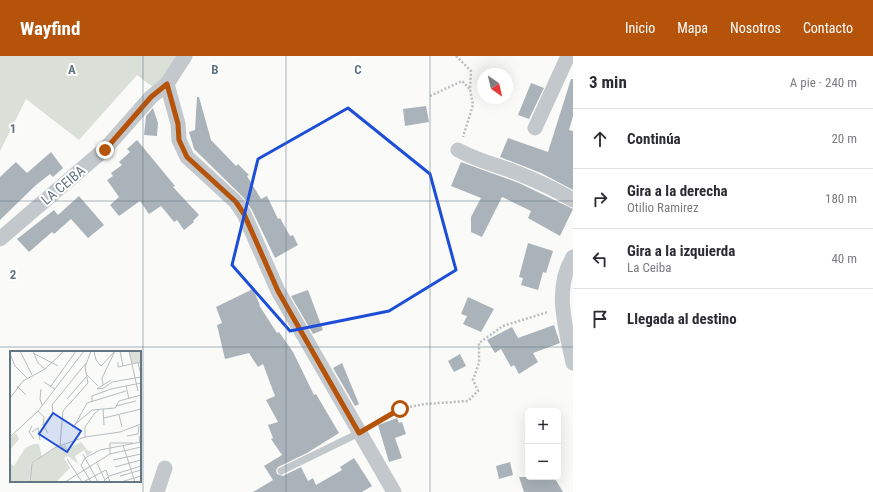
<!DOCTYPE html>
<html lang="es">
<head>
<meta charset="utf-8">
<style>
	body { margin:0; font-family:"Roboto Condensed",sans-serif; background:#f2f2f3; color:#2b2b33 }
	.controls { position:absolute; right:12px; bottom:12px; display:grid; overflow:hidden; border-radius:6px; box-shadow:0 4px 16px #0002 }
	.controls button { width:36px; height:36px; display:grid; place-items:center; padding:0; border:0; border-bottom:1px solid #e1e1e2; background:#fff; color:#2b2b33; font:20px sans-serif }
	.compass { position:absolute; left:477px; top:12px; width:36px; height:36px; border-radius:50%; background:#fff; box-shadow:0 4px 16px #0002; rotate:146deg }
	.stop { position:absolute; width:12px; height:12px; margin:-9px; border:3px solid #b45309; border-radius:50%; background:#fff }
	.stop.end { background:#b45309; border-color:#fff; box-shadow:0 1px 4px #0008 }
	.list { margin:0; padding:0; list-style:none }
	h2 { display:flex; justify-content:space-between; align-items:center; height:52px; margin:0; padding:0 16px; font-size:17px }
	h2 small { font-size:13px; font-weight:400; color:#7c7c81 }
	.list li { display:grid; grid-template-columns:26px 1fr auto; gap:12px; align-items:center; box-sizing:border-box; height:60px; padding:0 16px; border-top:1px solid #e1e1e2 }
	.list b { display:block; font-size:15px; white-space:nowrap }
	.list p { margin:0; font-size:13px; white-space:nowrap; color:#7c7c81 }
	.list em { font-size:13px; font-style:normal; color:#7c7c81 }
	.icon { flex:none; width:22px; height:22px; fill:none; stroke:currentColor; stroke-width:2; stroke-linecap:round; stroke-linejoin:round }
	.map { position:relative; flex:none; width:573px; height:436px; overflow:hidden }
	header { display:flex; align-items:center; gap:24px; box-sizing:border-box; height:56px; padding:0 20px; background:#b45309; color:#fff }
	header strong { font-size:19px }
	nav { display:flex; gap:22px; margin-inline-start:auto; font-size:14px }
	main { display:flex }
	aside { flex:1; background:#fff }
	.map>svg:first-child { display:block }
	.green { fill:#dadfd7 }
	.building { fill:#aab3b9 }
	.lines { fill:none; stroke-linecap:round; stroke-linejoin:round }
	.path { stroke:#bbbfc2; stroke-width:2.5; stroke-dasharray:2 2; stroke-linecap:butt }
	.lane { stroke:#c3c8cc; stroke-width:7 }
	.street { stroke:#c3c8cc; stroke-width:15 }
	.route { stroke:#b45309; stroke-width:5 }
	.marked { fill:none; stroke:#1d4ed8; stroke-width:3; stroke-linejoin:round }
	.grid { fill:none; stroke:#657683; stroke-width:1; stroke-opacity:0.55 }
	.labels { text-anchor:middle; stroke-width:4; stroke-linejoin:round; paint-order:stroke }
	.street-label { font-size:14px; fill:#657683; stroke:#fff }
	.inset-road { fill:none; stroke:#b5bdc2; stroke-width:1 }
	.view { fill:#1d4ed8; fill-opacity:0.15; stroke:#1d4ed8; stroke-width:2 }
	.inset-edge { fill:none; stroke:#657683; stroke-width:2 }
	.grid-label { font-size:13px; text-anchor:middle; font-weight:bold; fill:#657683; stroke:#fff; stroke-width:4; stroke-linejoin:round; paint-order:stroke }
</style>
</head>
<body>
<header>
<strong>Wayfind</strong>
<nav><a>Inicio</a><a>Mapa</a><a>Nosotros</a><a>Contacto</a></nav>
</header>
<main>
<div class="map">
<svg width="573" height="436" viewBox="0 0 573 436">
	<rect width="100%" height="100%" fill="#fafaf8"/>
	<path class="green" d="M0 0H179L162 38 137 19 79 84 26 43 0 95Z"/>
	<path class="building" d="M571 23H573V60L569 74 573 75V134L541 117 500 101 508 82 548 96Z
		M531 27 544 32 529 63 518 59Z
		M197 41H199L211 84 236 110 238 108 249 119 247 120 261 143 267 140 278 163 280 162 290 180 293 179 298 189 275 202 252 154 243 141 194 93 189 76 195 74Z
		M426 50 429 66 405 70 403 53Z
		M153 52 158 67 157 80 144 79 146 60Z
		M137 84 175 130 173 131 199 159 193 165 194 166 184 174 177 164 174 166 161 150 149 158 140 145 119 160 110 149 119 141 107 124 113 120 111 117 122 109 119 106 130 96 127 93Z
		M51 96 63 112 53 121 50 118 36 129 0 164V121L16 106 27 117Z
		M461 106 519 127 573 153 560 180 528 162 531 155 502 141 482 181 471 176V161L481 142 451 130Z
		M79 140 104 169 88 182 71 163 54 178 52 176 29 196 17 183 54 154 58 159Z
		M528 187 553 195 546 217 543 216 538 234 521 229 523 222 519 221Z
		M253 233 260 249H259L277 277 279 276 293 296 314 339 316 338 339 377 307 397 278 411 276 414 277 418 283 420 301 411 308 425 313 422 316 429 342 414 340 411 354 402 372 430 362 436H253L273 424 264 410 282 399 271 383 273 382 268 369 278 366 266 344 275 340 263 308 258 311 249 297 225 303 217 269 222 267 216 251Z
		M308 234 323 274 313 278 291 240Z
		M468 241 494 253 481 276 463 268 467 260 461 258Z
		M554 269 560 287 533 297 538 306 519 318 514 309 511 311 501 293 495 297 487 284 512 271 518 282Z
		M460 298 466 310 454 316 448 305Z
		M342 307 359 348 355 350 333 312Z
		M397 362 399 367 402 366 406 378 395 382 402 402 389 406 378 369Z
		M510 406 513 419 499 423 496 410Z
		M519 421H554L563 436H524Z"/>
	<g class="lines">
		<path class="path" d="M456 0 471 15 470 33 473 49 463 81
			M430 40 462 25 470 33
			M371 370 399 353 425 348 468 345 478 335 473 324 479 307V287L503 270 548 256"/>
		<path class="lane" d="M281 415 359 377"/>
		<path class="street" d="M167 28 178 68 179 84 187 101 236 146 244 158 278 235 394 436
			M535 72 568 0
			M458 94C478 105 494 108 515 116 535 124 555 133 573 144
			M0 183 105 93 151 41 167 28 185 0
			M573 201C553 234 566 272 573 307
			M157 436 165 412"/>
	</g>
	<g class="lines">
		<path class="route" d="M105 94 151 41 167 28 178 68 179 84 187 101 236 146 244 158 278 235 359 377 400 353"/>
	</g>
	<path class="marked" d="M348 52 430 118 456 214 389 255 290 275 232 209 258 103Z"/>
	<path class="grid" d="M143 0V436M286 0V436M430 0V436M0 145H573M0 291H573"/>
	<g class="labels">
		<g class="street-label">
			<text transform="translate(63 129) rotate(-40)" y="5">LA CEIBA</text>
		</g>
	</g>
	<g transform="translate(10 295)">
		<rect width="131" height="131" fill="#fafaf8"/>
		<path d="M119 0H131V11L122 13ZM6 82 9 88 1 98 0 106V87ZM71 91 78 100H83L77 105 74 99 65 105 68 113 58 105 54 107 60 117 46 131H20L21 114 45 96 56 94 57 98ZM24 93H29L32 106 21 112 19 131H0V112L4 115 15 97Z" fill="#dadfd7"/>
		<path class="inset-road" d="M10 0 22 24M23 0 28 12 35 18M84 0 86 9 91 15 105 0M110 0 113 15M119 0 128 40M23 2 48 15M0 3 5 15 17 27M108 11V16L131 11M128 12 131 24M76 23 88 35M101 29 87 38 94 37 102 31 131 26M34 31 45 38M93 34 92 27 105 0M7 35 16 44M41 35 66 0M116 35 119 48M31 38 30 48 32 54M0 47 13 30 35 18 54 0M57 48 76 26M82 50V45L101 38 131 32M106 55 126 50M93 58 94 74M28 60 34 66 33 74 38 82M109 64 112 76M94 67 131 58M33 74 43 62 42 54 76 12M65 74 77 52 116 40M22 75 19 81 24 88M62 76 82 59 105 57 109 50 131 44M22 81 28 77 30 89M117 85 128 83 129 75M129 85 131 97M0 86 28 60 74 0M75 86V76L84 63 89 59M50 94 53 60 78 32 75 16 81 0M113 94 125 131M73 103 88 131M100 103 131 96M57 108 72 131M103 109 131 103M87 112 95 129M105 116 131 109M110 125 131 119M20 131 22 112 46 96 75 86 110 81 131 73M55 131 100 103V92H123M73 131 96 119 100 131M81 131 71 114 75 107 90 99 131 91M93 131 99 125 131 115M111 131 131 125"/>
		<path class="view" d="M43 62 71 80 57 101 29 83Z"/>
		<rect width="131" height="131" class="inset-edge"/>
	</g>
	<g class="grid-label">
		<text x="72" y="18">A</text>
		<text x="215" y="18">B</text>
		<text x="358" y="18">C</text>
		<text x="13" y="77">1</text>
		<text x="13" y="223">2</text>
	</g>
</svg>
<div class="controls">
<button>+</button>
<button>−</button>
</div>
<svg class="compass" viewBox="-18 -18 36 36"><path d="M0-13l5 13h-10z" fill="#e53935"/><path d="M0 13l5-13h-10z" fill="#7c7c81"/></svg>
<div class="stop" style="left:400px;top:353px"></div>
<div class="stop end" style="left:105px;top:94px"></div>
</div>
<aside>
<h2>3 min<small>A pie · 240 m</small></h2>
<ul class="list">
<li><svg class="icon" aria-label="ahead" viewBox="0 0 24 24"><path d="M12 20V5M6 11l6-6 6 6"/></svg><div><b>Continúa</b></div><em>20 m</em></li>
<li><svg class="icon" aria-label="right" viewBox="0 0 24 24"><path d="M7 20v-9h11M14 6l5 5-5 5"/></svg><div><b>Gira a la derecha</b><p>Otilio Ramirez</p></div><em>180 m</em></li>
<li><svg class="icon" aria-label="left" viewBox="0 0 24 24"><path d="M17 20v-9H6M10 6l-5 5 5 5"/></svg><div><b>Gira a la izquierda</b><p>La Ceiba</p></div><em>40 m</em></li>
<li><svg class="icon" aria-label="arrive" viewBox="0 0 24 24"><path d="M6 21V4h12l-3 4 3 4H6"/></svg><div><b>Llegada al destino</b></div></li>
</ul>
</aside>
</main>
</body>
</html>
